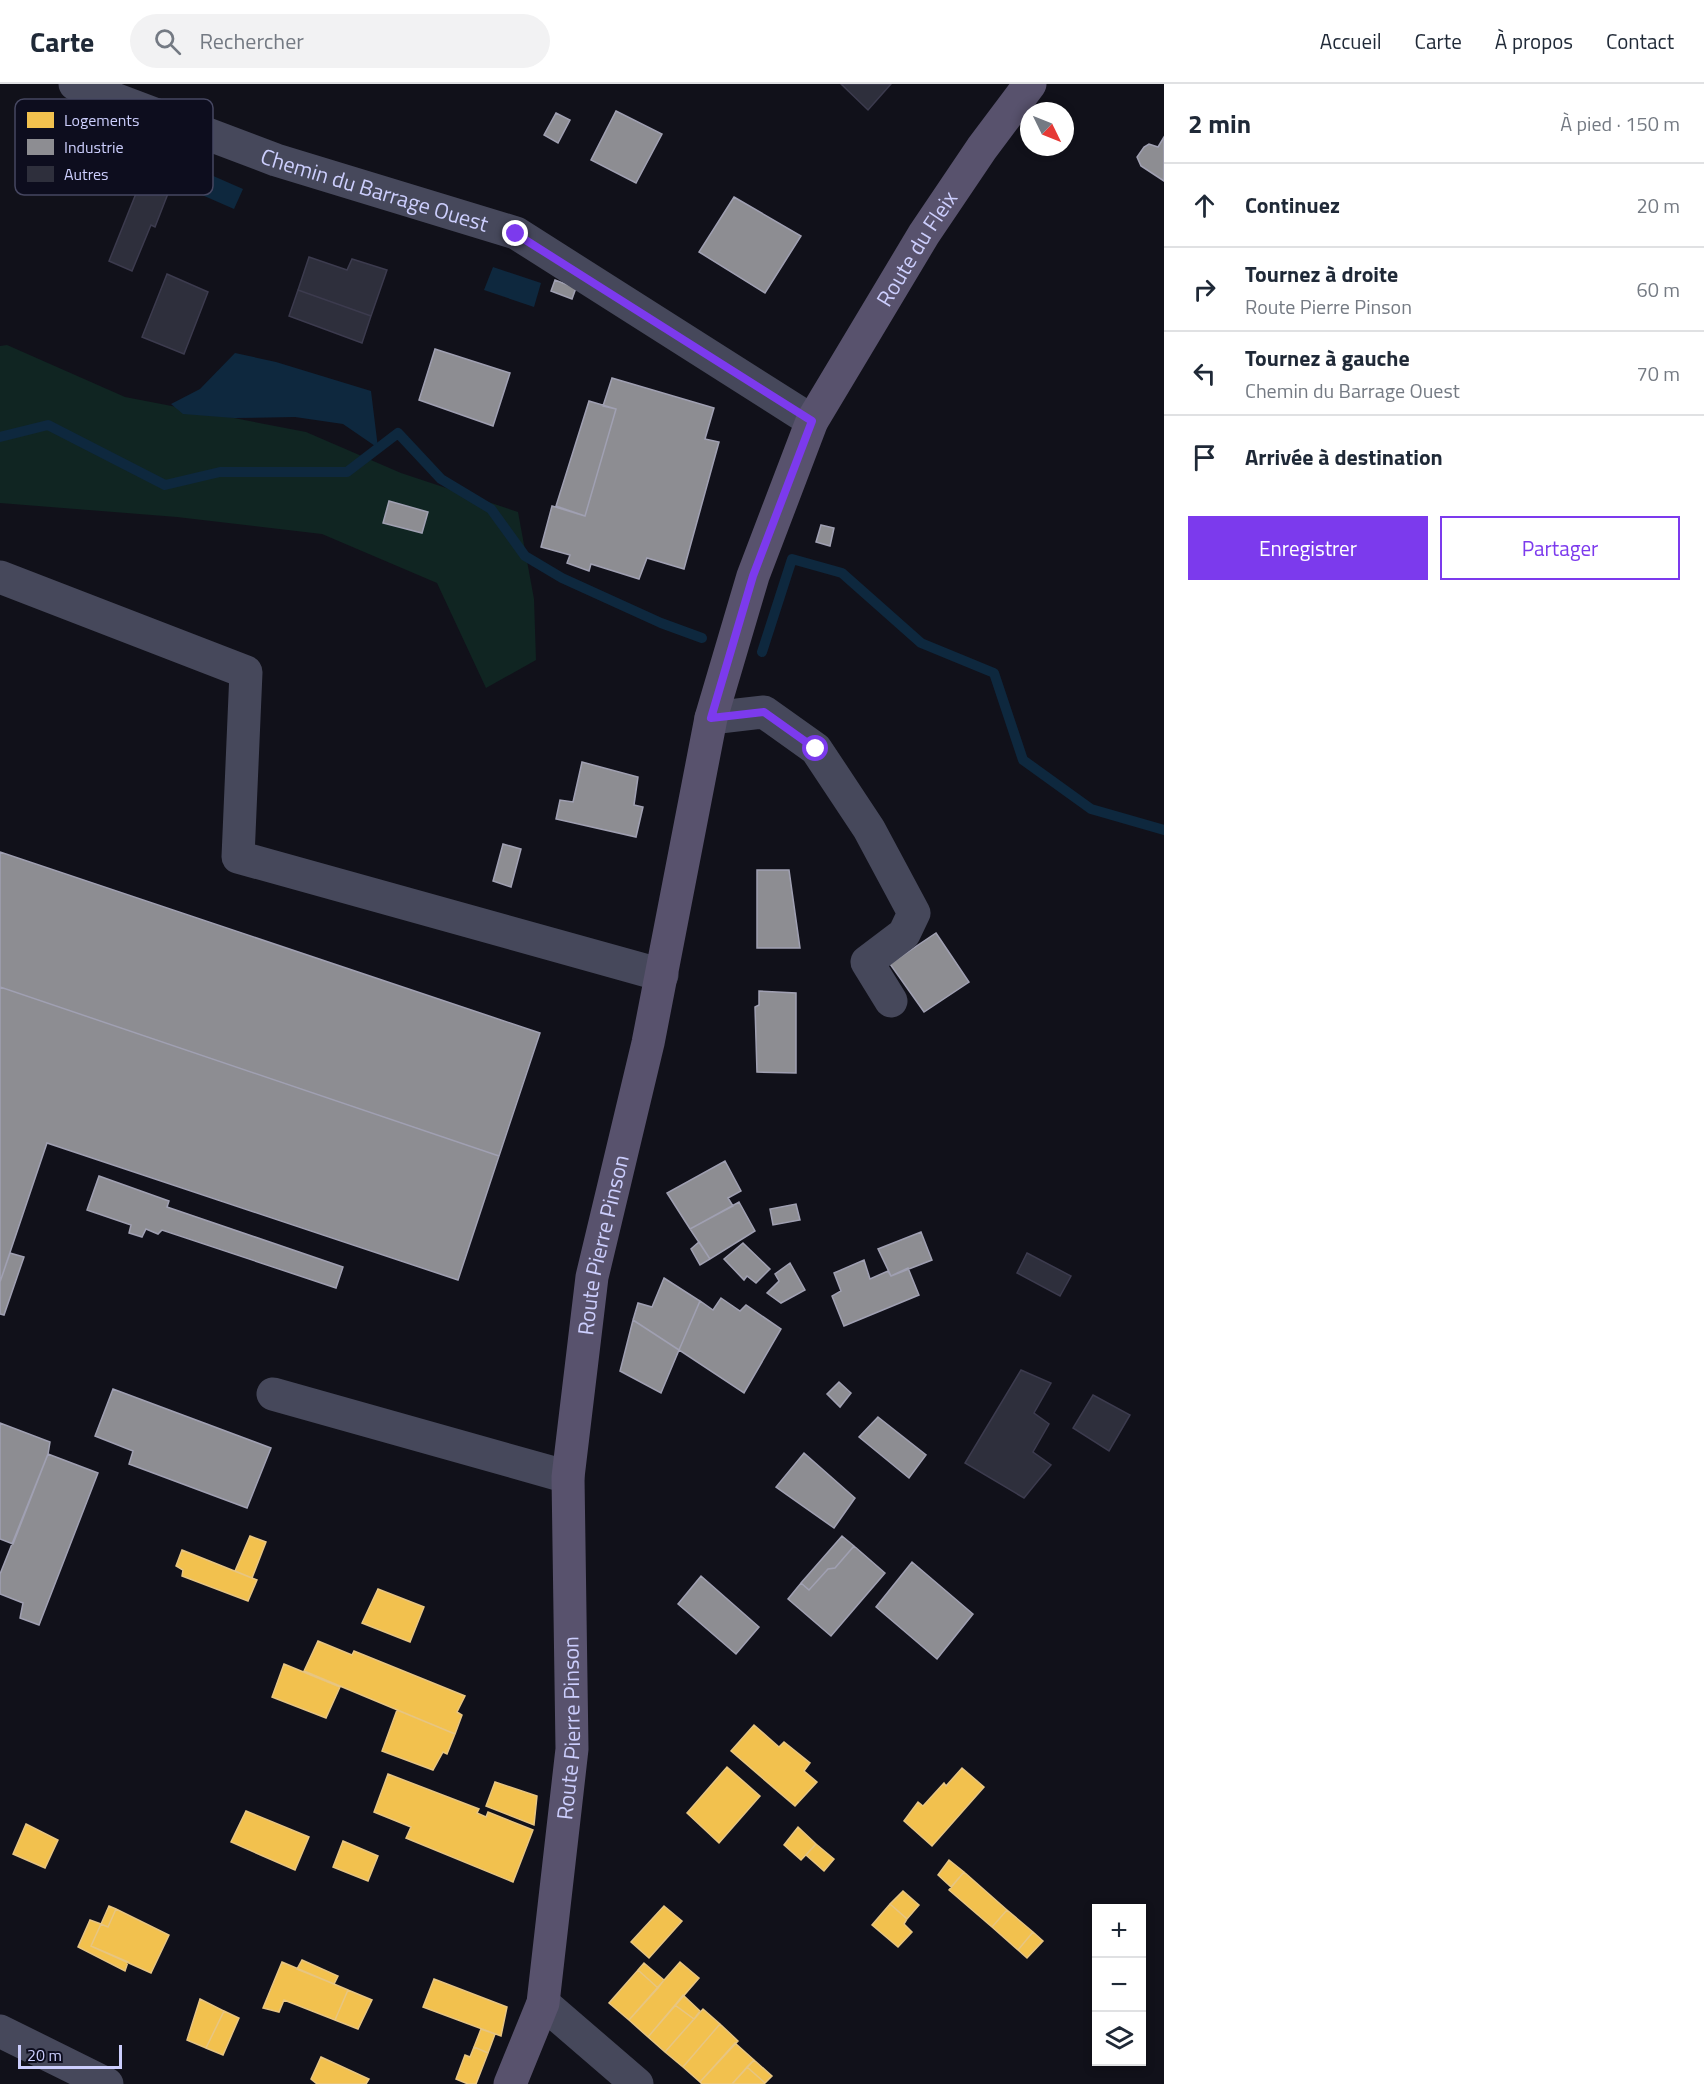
<!DOCTYPE html>
<html lang="fr">
<head>
<meta charset="utf-8">
<style>
	body { margin:0; font-family:"Titillium Web",sans-serif; background:#f2f2f3; color:#1f2937 }
	.controls { position:absolute; right:18px; bottom:18px; display:grid; overflow:hidden; border-radius:0px; box-shadow:0 3px 9px #0003 }
	.controls button { width:54px; height:54px; display:grid; place-items:center; padding:0; border:0; border-bottom:2px solid #e0e1e3; background:#fff; color:#1f2937; font:30px sans-serif }
	.compass { position:absolute; left:1020px; top:18px; width:54px; height:54px; border-radius:50%; background:#fff; box-shadow:0 3px 9px #0003; rotate:133deg }
	.scale { position:absolute; left:18px; bottom:15px; width:104px; box-sizing:border-box; padding-left:6px; border:3px solid #cccefd; border-top:0; font-size:16px; line-height:21px; white-space:nowrap; color:#cccefd; -webkit-text-stroke:4px #0d0d1e; paint-order:stroke }
	.stop { position:absolute; width:18px; height:18px; margin:-14px; border:4px solid #7c3aed; border-radius:50%; background:#fff }
	.stop.end { background:#7c3aed; border-color:#fff; box-shadow:0 2px 6px #0008 }
	.list { margin:0; padding:0; list-style:none }
	h2 { display:flex; justify-content:space-between; align-items:center; height:78px; margin:0; padding:0 24px; font-size:26px }
	h2 small { font-size:20px; font-weight:400; color:#747a83 }
	.list li { display:grid; grid-template-columns:39px 1fr auto; gap:18px; align-items:center; box-sizing:border-box; height:84px; padding:0 24px; border-top:2px solid #e0e1e3 }
	.list b { display:block; font-size:22px; white-space:nowrap }
	.list p { margin:0; font-size:20px; white-space:nowrap; color:#747a83 }
	.list em { font-size:20px; font-style:normal; color:#747a83 }
	.actions { display:flex; gap:12px; padding:18px 24px }
	.actions a { flex:1; padding:14px 0; border:2px solid #7c3aed; border-radius:0px; text-align:center; font-size:21px; color:#7c3aed }
	.actions .main { background:#7c3aed; color:#fff }
	.icon { flex:none; width:33px; height:33px; fill:none; stroke:currentColor; stroke-width:2; stroke-linecap:round; stroke-linejoin:round }
	.map { position:relative; flex:none; width:1164px; height:2000px; overflow:hidden }
	header { display:flex; align-items:center; gap:36px; box-sizing:border-box; height:84px; padding:0 30px; background:#fff; border-bottom:2px solid #e0e1e3 }
	header strong { font-size:28px }
	nav { display:flex; gap:33px; margin-inline-start:auto; font-size:21px }
	.search { width:420px; height:54px; background:#f2f2f3; display:flex; align-items:center; gap:15px; box-sizing:border-box; padding:0 21px; border-radius:33px; color:#747a83; font-size:22px }
	main { display:flex }
	aside { flex:1; background:#fff }
	.map>svg:first-child { display:block }
	.green { fill:#102522 }
	.water { fill:#0e283e }
	.homes { fill:#f2c14e; stroke:#e7c582; stroke-width:1.5 }
	.industry { fill:#8d8d92; stroke:#a0a0b2; stroke-width:1.5 }
	.lines { fill:none; stroke-linecap:round; stroke-linejoin:round }
	.stream { stroke:#0e283e; stroke-width:10 }
	.building { fill:#2e2f3c; stroke:#3c3b4e; stroke-width:1.5 }
	.minor { stroke:#46485b; stroke-width:33 }
	.major { stroke:#58526d; stroke-width:33 }
	.route { stroke:#7c3aed; stroke-width:8 }
	.labels { text-anchor:middle; stroke-width:6; stroke-linejoin:round; paint-order:stroke }
	.street-label { font-size:22px; fill:#cccefd; stroke:#0d0d1e }
	.key { fill:#0d0d1e; stroke:#464761; stroke-width:1.5 }
	.key-label { font-size:16px; fill:#cccefd }
</style>
</head>
<body>
<header>
<strong>Carte</strong>
<div class="search"><svg class="icon" aria-label="search" viewBox="0 0 24 24"><circle cx="10" cy="10" r="6"/><path d="M15 15l6 6"/></svg>Rechercher</div>
<nav><a>Accueil</a><a>Carte</a><a>À propos</a><a>Contact</a></nav>
</header>
<main>
<div class="map">
<svg width="1164" height="2000" viewBox="0 0 1164 2000">
	<rect width="100%" height="100%" fill="#11111a"/>
	<path class="green" d="M7 261 125 313 306 348 401 389 518 428 534 515 536 576 486 604 437 499 322 450 177 433 0 419V262Z"/>
	<path class="water" d="M211 91 243 105 234 125 202 111Z
		M493 183 541 199 534 223 484 206Z
		M235 269 276 278 371 307 378 364 343 340 295 333 234 334 183 330 171 320 200 305Z"/>
	<path class="homes" d="M250 1452 266 1458 252 1494 235 1487Z
		M182 1466 257 1496 248 1517 182 1492 183 1486 176 1482Z
		M378 1505 424 1523 410 1558 362 1539Z
		M318 1557 352 1571 354 1567 465 1612 457 1628 462 1631 455 1650 304 1587Z
		M284 1580 340 1603 326 1634 272 1613Z
		M397 1626 455 1650 447 1670 443 1668 433 1686 382 1667Z
		M754 1641 779 1663 784 1658 810 1679 804 1687 817 1698 795 1722 731 1667Z
		M727 1683 760 1712 719 1759 687 1729Z
		M962 1684 984 1703 932 1762 904 1737 918 1718 923 1722 944 1699 946 1702Z
		M388 1690 479 1725 477 1729 486 1733 488 1728 533 1746 513 1798 406 1754 411 1743 374 1728Z
		M495 1698 537 1712 534 1741 486 1722Z
		M246 1727 309 1753 295 1786 231 1758Z
		M26 1740 58 1756 45 1784 13 1770Z
		M798 1743 816 1760 801 1776 784 1761Z
		M343 1757 378 1772 368 1797 333 1783Z
		M816 1760 834 1775 824 1787 806 1771Z
		M949 1776 964 1788 951 1803 938 1791Z
		M964 1788 1007 1826 992 1843 949 1806Z
		M903 1807 919 1821 907 1835 890 1820Z
		M890 1820 907 1835 904 1840 912 1848 898 1863 872 1841Z
		M109 1822 116 1825 108 1843 101 1840Z
		M664 1822 682 1837 649 1874 631 1858Z
		M116 1825 169 1851 151 1889 91 1862 101 1840 108 1843Z
		M1007 1826 1033 1848 1018 1866 992 1843Z
		M90 1836 101 1840 91 1862 128 1878 125 1887 78 1863Z
		M1033 1848 1043 1857 1027 1874 1018 1866Z
		M302 1876 338 1892 334 1900 297 1885Z
		M282 1878 348 1906 335 1936 284 1916 279 1928 263 1924Z
		M680 1878 699 1894 648 1953 629 1936Z
		M644 1879 664 1896 658 1904 638 1886Z
		M638 1886 658 1904 629 1936 609 1919Z
		M434 1895 507 1923 501 1952 423 1923Z
		M348 1906 372 1916 358 1945 335 1936Z
		M683 1911 700 1927 694 1935 675 1921Z
		M200 1915 224 1927 206 1964 187 1956Z
		M675 1921 694 1935 665 1968 648 1953Z
		M703 1925 720 1940 683 1983 665 1968Z
		M224 1927 239 1934 223 1971 206 1964Z
		M720 1940 738 1957 700 1998 683 1983Z
		M481 1945 495 1950 488 1969 474 1963Z
		M735 1959 754 1976 732 2000H702L700 1998Z
		M474 1963 488 1969 476 2000H468L456 1995 465 1971 470 1973Z
		M321 1973 369 1995 366 2000H317L311 1995Z
		M754 1976 772 1992 765 1999 747 1983Z
		M747 1983 765 1999 764 2000H732Z"/>
	<path class="industry" d="M616 27 662 50 636 99 591 76Z
		M556 29 570 36 558 59 544 51Z
		M1164 53V97L1141 82 1137 73 1144 63 1149 60 1158 63Z
		M734 113 801 152 765 209 699 168Z
		M555 196 576 204 572 215 551 207Z
		M435 265 510 289 493 342 419 316Z
		M612 294 714 324 705 355 719 358 684 485 647 474 639 495 591 480 589 487 567 479 570 471 541 463 552 422 585 432 616 325 603 322Z
		M589 317 616 325 585 432 556 422Z
		M389 417 428 428 422 449 383 439Z
		M821 441 834 444 830 462 816 458Z
		M582 678 638 693 634 721 643 723 636 753 556 735 560 716 573 718Z
		M503 760 521 765 511 803 493 797Z
		M0 768 540 949 499 1072 0 903Z
		M757 786H789L800 864H757Z
		M936 849 969 898 924 928 890 880Z
		M0 903 499 1072 458 1196 47 1059 0 1198Z
		M759 907 796 909V989L757 988 755 923 759 921Z
		M725 1077 741 1107 728 1114 733 1122 690 1145 667 1109Z
		M99 1092 169 1117 167 1123 343 1183 336 1204 162 1146 158 1150 146 1145 142 1153 129 1149 131 1141 87 1126Z
		M739 1118 755 1147 710 1175 690 1145Z
		M796 1120 800 1136 773 1141 770 1125Z
		M921 1148 932 1176 891 1192 878 1165Z
		M699 1158 710 1175 700 1181 691 1165Z
		M743 1159 770 1185 756 1199 747 1192 744 1196 724 1175Z
		M10 1169 24 1173 4 1231 0 1230V1198Z
		M864 1176 870 1195 888 1187 891 1192 908 1184 919 1211 844 1242 832 1212 841 1207 834 1189Z
		M790 1179 805 1206 781 1219 767 1209 779 1197 775 1190Z
		M664 1194 700 1217 679 1266 633 1236 638 1219 652 1223Z
		M721 1214 740 1227 746 1221 781 1245 744 1309 679 1266 700 1217 713 1226Z
		M633 1236 679 1266 661 1309 620 1287Z
		M839 1298 851 1309 840 1323 827 1310Z
		M113 1305 271 1364 247 1424 129 1380 133 1367 95 1352Z
		M878 1333 926 1371 909 1394 859 1353Z
		M0 1339 50 1358 48 1370 13 1460 0 1455Z
		M804 1369 855 1414 834 1444 776 1403Z
		M48 1370 98 1389 39 1541 20 1534 23 1519 0 1510V1490Z
		M842 1452 854 1462 835 1484 828 1485 809 1506 801 1499Z
		M854 1462 885 1489 831 1552 788 1515 801 1499 809 1506 828 1485 835 1484Z
		M912 1478 973 1530 937 1575 876 1523Z
		M701 1492 759 1543 736 1570 678 1520Z"/>
	<g class="lines">
		<path class="stream" d="M0 353 48 341 165 401 220 388H347L398 349 441 395 491 425 525 472 562 494 661 539 702 554
			M762 568 792 475 842 489 921 559 994 589 1023 676 1091 725 1164 746"/>
	</g>
	<path class="building" d="M841 0H891L868 26Z
		M141 97 169 107 155 143 151 141 132 187 109 177Z
		M309 173 347 186 352 175 387 186 371 232 298 206Z
		M167 190 208 208 184 270 142 253Z
		M298 206 371 232 362 259 289 232Z
		M1027 1169 1071 1192 1060 1212 1017 1189Z
		M1021 1286 1051 1299 1034 1329 1049 1340 1033 1368 1051 1381 1024 1414 965 1379Z
		M1093 1311 1130 1331 1109 1367 1073 1344Z"/>
	<g class="lines">
		<g class="minor">
			<path id="s1" d="M75 0 276 76 516 149 812 337"/>
			<path d="M0 493 246 588 238 773 662 891"/>
			<path d="M711 634 764 628 816 665 869 745 914 829 904 850 867 878 891 917"/>
			<path d="M273 1310 568 1393"/>
			<path d="M543 1919 637 2000"/>
			<path d="M0 1947 107 2000"/>
		</g>
		<path class="major" id="s2" d="M510 2000 543 1919 572 1665 568 1393 592 1193 648 959 711 634 753 492 812 337 924 150 982 64 1030 0"/>
	</g>
	<g class="lines">
		<path class="route" d="M516 150 812 337 753 492 711 634 764 628 816 665"/>
	</g>
	<g class="labels">
		<g class="street-label">
			<text dy="8" stroke="none"><textPath href="#s1" startOffset="318">Chemin du Barrage Ouest</textPath></text>
			<text dy="8" stroke="none"><textPath href="#s2" startOffset="1904">Route du Fleix</textPath></text>
			<text dy="8" stroke="none"><textPath href="#s2" startOffset="850">Route Pierre Pinson</textPath></text>
			<text dy="8" stroke="none"><textPath href="#s2" startOffset="364">Route Pierre Pinson</textPath></text>
		</g>
	</g>
	<rect x="15" y="15" width="198" height="96" rx="9" class="key"/>
	<rect x="27" y="28" width="27" height="16" fill="#f2c14e"/>
	<rect x="27" y="55" width="27" height="16" fill="#8d8d92"/>
	<rect x="27" y="82" width="27" height="16" fill="#2e2f3c"/>
	<g class="key-label">
		<text x="64" y="42">Logements</text>
		<text x="64" y="69">Industrie</text>
		<text x="64" y="96">Autres</text>
	</g>
</svg>
<div class="controls">
<button>+</button>
<button>−</button>
<button><svg class="icon" aria-label="layers" viewBox="0 0 24 24"><path d="M12 4l9 5-9 5-9-5zM3 14l9 5 9-5"/></svg></button>
</div>
<svg class="compass" viewBox="-18 -18 36 36"><path d="M0-13l5 13h-10z" fill="#e53935"/><path d="M0 13l5-13h-10z" fill="#747a83"/></svg>
<div class="scale">20 m</div>
<div class="stop" style="left:816px;top:665px"></div>
<div class="stop end" style="left:516px;top:150px"></div>
</div>
<aside>
<h2>2 min<small>À pied · 150 m</small></h2>
<ul class="list">
<li><svg class="icon" aria-label="ahead" viewBox="0 0 24 24"><path d="M12 20V5M6 11l6-6 6 6"/></svg><div><b>Continuez</b></div><em>20 m</em></li>
<li><svg class="icon" aria-label="right" viewBox="0 0 24 24"><path d="M7 20v-9h11M14 6l5 5-5 5"/></svg><div><b>Tournez à droite</b><p>Route Pierre Pinson</p></div><em>60 m</em></li>
<li><svg class="icon" aria-label="left" viewBox="0 0 24 24"><path d="M17 20v-9H6M10 6l-5 5 5 5"/></svg><div><b>Tournez à gauche</b><p>Chemin du Barrage Ouest</p></div><em>70 m</em></li>
<li><svg class="icon" aria-label="arrive" viewBox="0 0 24 24"><path d="M6 21V4h12l-3 4 3 4H6"/></svg><div><b>Arrivée à destination</b></div></li>
</ul>
<div class="actions"><a class="main">Enregistrer</a><a>Partager</a></div>
</aside>
</main>
</body>
</html>
